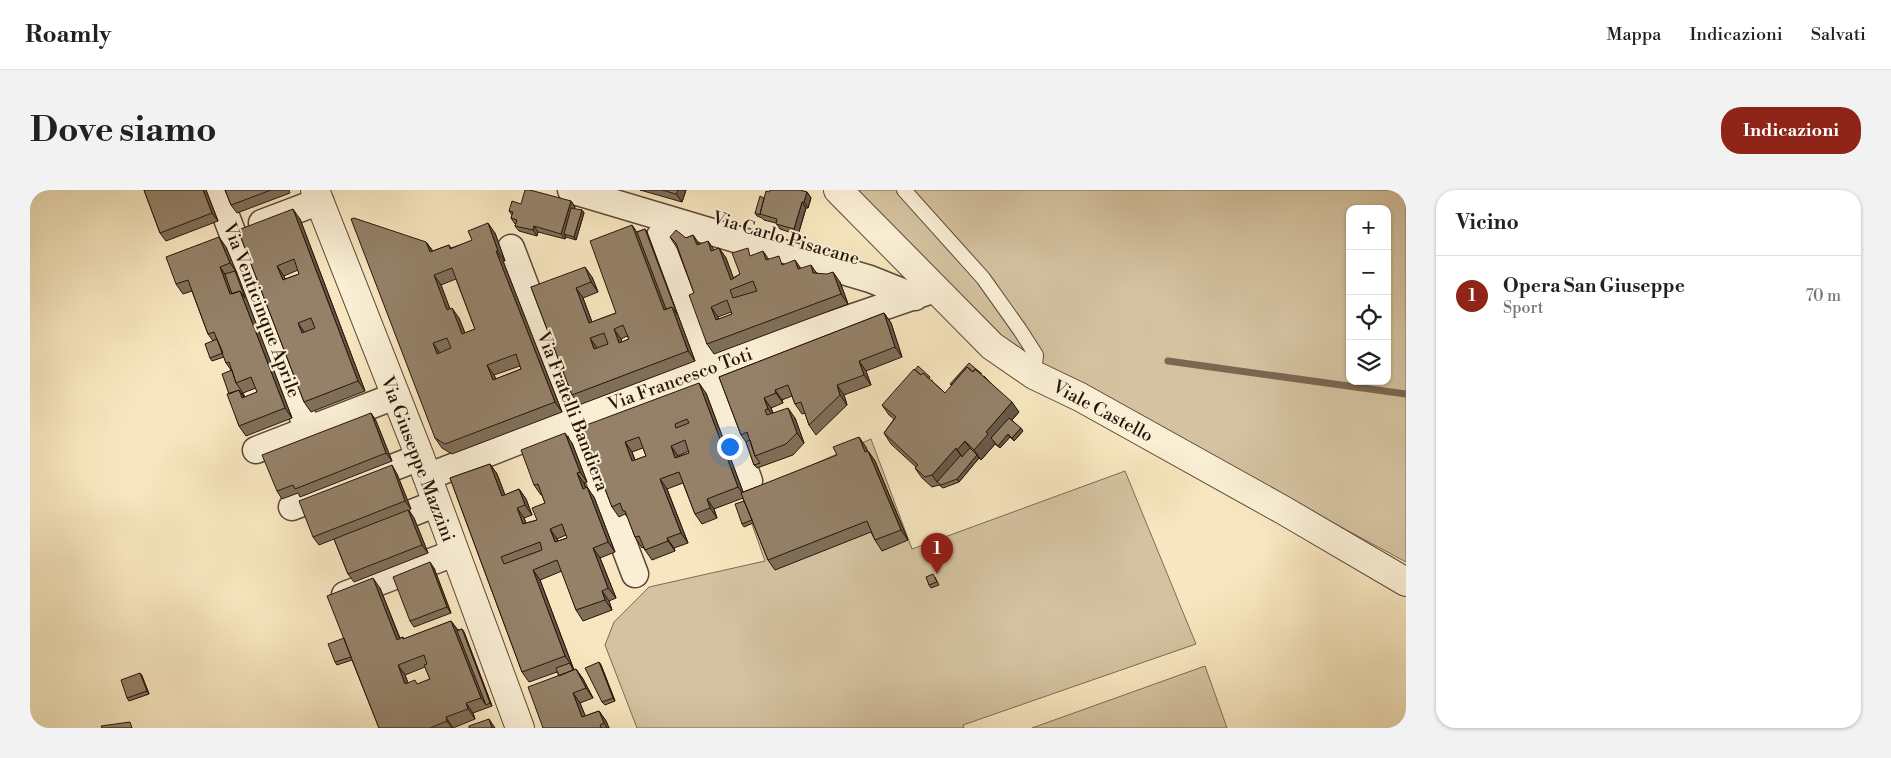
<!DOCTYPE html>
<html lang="it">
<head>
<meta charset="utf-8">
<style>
	body { margin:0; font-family:"Libre Bodoni",serif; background:#f2f2f2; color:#222 }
	.controls { position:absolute; right:15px; top:15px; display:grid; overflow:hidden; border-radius:10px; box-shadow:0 1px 4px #0004 }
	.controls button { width:45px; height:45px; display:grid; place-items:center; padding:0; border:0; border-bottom:1px solid #e0e0e0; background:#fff; color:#222; font:25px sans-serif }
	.you { position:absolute; left:699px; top:256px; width:18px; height:18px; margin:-12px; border:4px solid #fff; border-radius:50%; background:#1a73e8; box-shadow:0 0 0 8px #1a73e833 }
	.badge { display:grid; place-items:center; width:32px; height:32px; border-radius:50%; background:#8f2418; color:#fff; font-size:16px; font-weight:700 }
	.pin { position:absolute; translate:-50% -41px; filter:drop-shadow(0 1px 2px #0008) }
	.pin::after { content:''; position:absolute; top:26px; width:18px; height:15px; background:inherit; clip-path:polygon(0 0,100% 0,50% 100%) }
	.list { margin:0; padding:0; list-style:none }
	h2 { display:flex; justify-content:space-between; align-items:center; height:65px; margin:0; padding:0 20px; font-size:21px }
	h2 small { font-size:16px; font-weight:400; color:#767676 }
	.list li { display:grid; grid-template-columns:32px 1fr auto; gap:15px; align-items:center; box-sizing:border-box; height:80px; padding:0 20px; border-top:1px solid #e0e0e0 }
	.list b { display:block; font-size:19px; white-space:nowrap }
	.list p { margin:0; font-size:16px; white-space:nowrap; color:#767676 }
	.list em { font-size:16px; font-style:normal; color:#767676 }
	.icon { flex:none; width:28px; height:28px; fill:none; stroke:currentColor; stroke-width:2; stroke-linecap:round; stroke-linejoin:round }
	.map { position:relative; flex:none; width:1376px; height:538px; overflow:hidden; border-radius:20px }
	header { display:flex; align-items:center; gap:30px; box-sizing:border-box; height:70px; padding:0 25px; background:#fff; border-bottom:1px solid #e0e0e0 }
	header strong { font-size:24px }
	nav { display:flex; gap:28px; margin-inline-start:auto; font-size:18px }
	.intro { display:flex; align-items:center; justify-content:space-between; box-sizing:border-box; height:120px; padding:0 30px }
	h1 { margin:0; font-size:35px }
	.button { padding:12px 22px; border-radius:20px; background:#8f2418; color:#fff; font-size:18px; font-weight:700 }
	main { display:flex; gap:30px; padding:0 30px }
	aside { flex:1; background:#fff; border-radius:20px; box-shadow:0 1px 4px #0004 }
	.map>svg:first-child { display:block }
	.green { fill:#d4c2a0; stroke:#7e6b55; fill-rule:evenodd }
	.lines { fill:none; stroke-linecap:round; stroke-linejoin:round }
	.stream { stroke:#7b6751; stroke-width:7 }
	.service-casing { stroke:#5c4837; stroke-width:16 }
	.minor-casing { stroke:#5c4837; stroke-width:29 }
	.tertiary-casing { stroke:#5c4837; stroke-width:30 }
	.service { stroke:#faefd5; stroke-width:14 }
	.minor { stroke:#faefd5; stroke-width:26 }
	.tertiary { stroke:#faefd5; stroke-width:28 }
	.wall { fill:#7f6f59; stroke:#29140a; fill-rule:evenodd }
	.shaded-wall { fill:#685a49; stroke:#29140a }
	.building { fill:#948168; stroke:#29140a; fill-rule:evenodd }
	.labels { text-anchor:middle; stroke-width:4; stroke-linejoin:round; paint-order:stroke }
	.street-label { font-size:18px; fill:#29140a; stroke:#faefd5 }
</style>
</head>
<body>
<header>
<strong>Roamly</strong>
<nav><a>Mappa</a><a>Indicazioni</a><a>Salvati</a></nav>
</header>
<div class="intro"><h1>Dove siamo</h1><a class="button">Indicazioni</a></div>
<main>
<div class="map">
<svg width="1376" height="538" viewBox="0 0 1376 538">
	<rect width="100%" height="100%" fill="#f7e6bf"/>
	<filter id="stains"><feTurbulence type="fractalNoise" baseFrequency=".004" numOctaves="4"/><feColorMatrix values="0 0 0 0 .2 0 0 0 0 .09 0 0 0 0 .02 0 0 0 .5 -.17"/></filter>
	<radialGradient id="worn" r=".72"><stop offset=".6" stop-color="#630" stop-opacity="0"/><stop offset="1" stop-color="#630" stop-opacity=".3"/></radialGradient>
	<path class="green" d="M811 0H1376V372L974 156ZM1320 19H1357V191H1320Z
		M841 249 882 359 1095 281 1166 454 933 535 934 538H607L575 455 584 432 619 397 735 371 712 306Z
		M1175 476 1197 538H1002Z"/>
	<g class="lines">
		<path class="stream" d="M1138 171 1376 204"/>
		<g class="service-casing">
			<path id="service" d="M874 0 953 88 990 140 1006 165 1004 185"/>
		</g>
		<g class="minor-casing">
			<path id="minor" d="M186 0 278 240
				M541 0 840 89 885 107
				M232 33 290 11
				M630 46 719 291
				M481 58 605 384
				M226 260 365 206
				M397 287 678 177 905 99
				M262 317 390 267
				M347 337 407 313
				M315 405 424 363"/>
		</g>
		<g class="tertiary-casing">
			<path id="tertiary" d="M285 0 390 267 490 538
				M808 0 962 156 1004 185 1050 207 1253 320 1376 392"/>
		</g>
		<use href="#service" class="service"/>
		<use href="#minor" class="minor"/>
		<use href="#tertiary" class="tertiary"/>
	</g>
	<path class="wall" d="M114 0H176L188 31 136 51 130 43Z
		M195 0H259L260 3 207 23 201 15Z
		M610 0H656L652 12Z
		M739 2H777L781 8 778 18H776L768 45 750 39 746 33 734 30 732 28 727 26 725 23Z
		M541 11 545 17 544 19 552 20 554 23 546 50 536 47 535 49 508 42 507 46 489 41 485 36 486 34H485L481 28 482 25 479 21 491 14Z
		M270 29 335 201 281 222 274 212 208 40ZM268 80 269 84 255 89 254 86Z
		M615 39 617 42 665 171 549 215 542 205 501 97 562 87 568 102 553 108 562 132 586 123 607 42ZM597 146 599 149 592 152 591 149Z
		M465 43 475 71H473L532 222 422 264 412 258 405 248 396 52 403 61 419 55 421 58ZM426 89 445 139 435 143 429 128 420 119 411 95ZM490 176 491 179 466 189 464 185Z
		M663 45 669 54 684 60 689 58 696 68 703 88 710 84 722 65 787 83 810 92 818 114 684 164 677 154 664 103 647 58 640 47 656 48ZM701 122 702 124 689 129 688 127Z
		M196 57 262 228 216 246 209 236 199 204 201 180 196 173 194 167 182 171 180 168 183 151 178 144 162 101 153 104 146 94ZM226 198 227 202 215 207 213 203Z
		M854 123 861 133 872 167 836 181 841 195 814 205 817 215 786 245 779 235 775 223 772 224 765 214 762 206 752 210 753 213 741 218 743 223 765 228 774 253 763 265 727 278 724 275 716 252 711 245 689 187Z
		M954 186 989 222 982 230 993 241 984 251 980 247 970 258 965 254 951 270 949 268 929 292 913 298 909 295 902 297 892 288 885 278 886 277 861 254 854 243 864 229 859 225 852 215 902 190V191L915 203Z
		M676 203 713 302 836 257 837 261H838L845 271 878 350 852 361 845 350 841 342 745 380 738 370 723 333 714 337 712 334 714 311 713 308 684 319 687 328 672 334 665 324 653 293 637 299 658 353 644 358 645 361 622 370 615 360 613 357 612 358 605 347 598 328 595 324 589 327 582 317 551 237ZM613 258 616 266 605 270 602 262ZM659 261V263L648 267V266Z
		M341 223 346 231 362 271 270 307 268 303 252 309 247 301Z
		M542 253 557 292 554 293 556 298 564 307 585 362 570 368 586 408 579 411 582 420 553 431 546 420 532 381 510 390 544 480 546 479 553 489 563 508 550 513 555 526 569 521 576 531 579 538H513L529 486 527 482 499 492 492 482 420 288 460 274 467 284 475 305 489 299 496 309 502 325 494 328 496 333 507 330 515 313 512 305H511L504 295ZM536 345 537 348 528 351 527 349Z
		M367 284 381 319 379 320 384 328 398 363 324 392 318 384 304 349 289 355 283 347Z
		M404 378 421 423 384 437 380 431Z
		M905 387 909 395 901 398 899 395Z
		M350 398 370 448 373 447 374 449 421 431 428 440 432 439 434 442 462 516 443 523 445 529 423 538H349L322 470 307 475 305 472 314 448ZM395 477 400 489 388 494 378 493 375 485Z
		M569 472 571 475 585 511 575 515 572 512Z
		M110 483 112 486 119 504 99 511 97 508Z"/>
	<path class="shaded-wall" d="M173 0H176L188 31 182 23Z
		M648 0H656L652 12 646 4Z
		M777 2 781 8 778 18 774 12Z
		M541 11 545 17 536 45 534 44 536 47 535 49 531 44Z
		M772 12 776 18 768 45 764 39Z
		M263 19 270 29 335 201 328 191Z
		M552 20 554 23 546 50 544 47Z
		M458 33 465 43 475 71 468 61Z
		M602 35 609 45 640 127 634 120Z
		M504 36 508 42 507 46 503 40Z
		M615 39 617 42 665 171 658 161 642 117Z
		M663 45 670 55H667Z
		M189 47 196 57 207 83 200 73Z
		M678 51 685 61H681Z
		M396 52 403 62H400Z
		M689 58 696 68 707 97 701 90Z
		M466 61 473 71 532 222 525 212Z
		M733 61 740 71 736 70Z
		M765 70 772 80 768 79Z
		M781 75 788 85 783 83Z
		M247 76 254 86 260 100 253 90Z
		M190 77 197 87 205 112 200 104Z
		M555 77 562 87 568 102 561 92Z
		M205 81 207 83 262 228 255 218 210 101Z
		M803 82 810 92 818 114 811 104Z
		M404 85 411 95 424 130 417 120Z
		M546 98 553 108 566 143 559 133Z
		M681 117 688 127 693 140 686 130Z
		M422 118 429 128 439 154 432 144Z
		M854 123 861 133 872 167 865 157Z
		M268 133 275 143H272Z
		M584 139 591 149 596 163 589 153Z
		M560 148 567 158 564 159Z
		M403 153 410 163 407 164Z
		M829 171 836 181 841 195 834 185Z
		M457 175 464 185 470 200 463 190Z
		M669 193 676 203 715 307 708 297Z
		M807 195 814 205 817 215 810 205Z
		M745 200 752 210 753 213 746 203Z
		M734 208 741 218 745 229 738 219Z
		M982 212 989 222 963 251 965 254 951 270 944 260 956 242Z
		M758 218 765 228 774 253 767 243Z
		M341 223 346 231 362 271 356 263Z
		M991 238 993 241 984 251 982 248Z
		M535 243 542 253 557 292 550 282Z
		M978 244 980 247 970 258 968 256Z
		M829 247 836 257 842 273 835 262Z
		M935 251 942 261 934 270 927 260Z
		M595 252 602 262 609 281 602 271Z
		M641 256 648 266 652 278 645 268Z
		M926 258 933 268 907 292 902 285Z
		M838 261 845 271 878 350 871 340Z
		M947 265 949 268 929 292 927 289Z
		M460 274 467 284 479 316 472 306Z
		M362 275 367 284 381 319 375 311Z
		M547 283 554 293 560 309 553 299Z
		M630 289 637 299 658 353 651 343Z
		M557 297 564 307 585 362 578 352Z
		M489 299 496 309 502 325 495 315Z
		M677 309 684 319 687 328 680 318Z
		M487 318 494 328 500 344 493 334Z
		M378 320 384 328 398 363 392 355Z
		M520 339 527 349 532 363 525 352Z
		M637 348 644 358 645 361 638 351Z
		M563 358 570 368 586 408 578 398Z
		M400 372 404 378 421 423 417 417Z
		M503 380 510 390 548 491 540 473 535 466Z
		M343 388 350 398 374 460 367 450Z
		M572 401 579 411 582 420 575 410Z
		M421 431 428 441 456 515 451 508Z
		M432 439 434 442 462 516 460 513Z
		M569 472 571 475 585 511 583 508Z
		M368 475 375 485 382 504 375 494Z
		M546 479 553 489 563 508 556 498Z
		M110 483 112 486 119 504 117 501Z
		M543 503 550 513 560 537 552 527Z
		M436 513 443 523 445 529 438 519Z
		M569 521 576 531 579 538H577L574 533Z
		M416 527 423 538H422L417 531Z
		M459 529 465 538H462Z"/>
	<path class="building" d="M114 0H173L182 23 130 43Z
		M195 0H241L201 15Z
		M495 0H500L541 11 531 44 504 36 503 40 485 36 487 30 481 28 483 22 479 21 482 11 491 14Z
		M632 0H648L646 4Z
		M740 0H770L777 2 774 12H772L764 39 746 34 747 29 730 24 736 1 739 2Z
		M730 6 734 8 730 24V25L725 23Z
		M541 18 552 20 544 47 534 44Z
		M263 19 328 191 274 212 208 40ZM264 69 269 84 253 90 247 76ZM281 128 285 138 272 143 268 133Z
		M324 28 396 52 400 62 419 55 420 59 442 50 438 41 458 33 468 61H466L525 212 415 254 405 248 321 29ZM422 78 445 139 432 144 422 118 417 120 404 85ZM417 148 421 158 407 164 403 153ZM486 164 491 179 463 190 457 175Z
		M602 35 634 120 642 117 658 161 542 205 501 97 555 77 561 92 546 98 559 133 586 123 560 51ZM593 135 599 149 589 153 584 139ZM574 143 578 154 564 159 560 148Z
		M615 39 647 124 642 117 636 119 607 42Z
		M646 40 656 48 663 45 667 55 678 51 681 61 689 58 701 90 710 84 702 63 718 58 720 66 733 61 736 70 749 66 752 75 765 70 768 79 781 75 783 83 797 84 803 82 811 104 677 154 659 105 664 103 646 53 640 47ZM723 91 727 101 703 108 700 100ZM697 110 702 124 686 130 681 117Z
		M189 47 200 73 190 77 200 104 210 101 255 218 209 236 197 204 209 200 212 208 227 202 221 187 206 193 199 172 196 173 184 142 178 144 158 90 146 94 136 67Z
		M205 81 215 108 210 101 202 104 195 84Z
		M854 123 865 157 829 171 834 185 807 195 810 205 779 235 771 212 765 214 758 195 745 200 746 203 734 208 738 219 735 220 737 225 758 218 767 243 756 254 725 266 717 242 711 245 689 187Z
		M187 149 193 163 180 168 175 154Z
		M939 173 952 184 945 179 943 182 937 177 921 195 920 194Z
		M888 176 900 187 899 189 893 183 891 185 885 180Z
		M937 177 943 182 945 179 982 212 956 242 958 244 944 260 935 251 927 260 926 258 902 285 895 287 885 278 888 275 854 243 866 227 852 215 884 179 891 185 893 183 915 203Z
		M202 180 206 193 211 200 214 207 209 200 199 204 192 184Z
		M669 193 708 297 677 309 680 318 665 324 649 282 630 289 651 343 637 348 638 351 615 360 609 346 605 347 595 321H593L590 313 582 317 551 237ZM657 229 659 233 646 238 645 234ZM609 247 616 266 602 271 595 252ZM655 250 659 263 645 268 641 256Z
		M341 223 356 263 265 299 263 295 247 301 232 265Z
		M979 228 991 238 982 248 978 244 968 256 961 248Z
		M535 243 550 282 547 283 553 299 557 297 578 352 563 358 578 398 572 401 575 410 546 420 527 370 503 380 535 466 492 482 420 288 460 274 472 306 489 299 495 315 487 318 493 334 507 330 502 318 515 313 508 294 504 295 491 260ZM532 334 537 348 525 352 520 339ZM510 352 512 360 474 374 471 367Z
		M829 247 835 262 838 261 871 340 845 350 837 331 738 370 711 303 807 265 803 257Z
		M720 250 725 266 730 273 724 275 716 252Z
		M940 258 947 265 927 289 911 295 907 292 931 265 932 267Z
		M362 275 375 311 283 347 269 311Z
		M714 311 722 330 712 334 705 314Z
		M378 320 392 355 318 384 304 349Z
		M400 372 417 417 380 431 363 387Z
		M903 384 907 392 899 395 896 387Z
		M343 388 367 450 373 447V449L421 431 451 508 436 513 438 519 416 527 417 531 400 538H349L297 406ZM394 465 397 474 394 475 400 489 387 494 385 490 375 494 368 475Z
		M432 439 460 513 456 515 427 441Z
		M314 448 321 467 305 472 298 454Z
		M569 472 583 508 572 512 555 478Z
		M540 473 543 480 529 486 526 478Z
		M546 479 556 498 543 503 552 527 569 521 574 533 570 535 571 538H513L498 497Z
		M110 483 117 501 97 508 91 490Z
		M459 529 462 538H439V536Z
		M100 532 102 538H72L71 536Z"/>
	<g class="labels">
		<g class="street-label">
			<text transform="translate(756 48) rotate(16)" y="6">Via Carlo Pisacane</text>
			<text transform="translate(232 120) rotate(69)" y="6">Via Venticinque Aprile</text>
			<text transform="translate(650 189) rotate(-20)" y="6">Via Francesco Toti</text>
			<text transform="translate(543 221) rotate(69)" y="6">Via Fratelli Bandiera</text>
			<text transform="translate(1073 221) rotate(28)" y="6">Viale Castello</text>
			<text transform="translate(388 269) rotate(69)" y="6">Via Giuseppe Mazzini</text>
		</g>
	</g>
	<rect width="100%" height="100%" filter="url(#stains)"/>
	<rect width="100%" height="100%" fill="url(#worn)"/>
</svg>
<div class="controls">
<button>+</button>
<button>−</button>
<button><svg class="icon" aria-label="locate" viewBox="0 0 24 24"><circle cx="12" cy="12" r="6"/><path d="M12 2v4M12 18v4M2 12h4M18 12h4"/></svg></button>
<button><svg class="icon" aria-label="layers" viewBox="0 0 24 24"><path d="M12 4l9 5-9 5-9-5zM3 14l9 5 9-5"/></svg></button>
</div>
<div class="you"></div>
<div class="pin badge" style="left:907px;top:384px">1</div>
</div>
<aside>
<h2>Vicino<small></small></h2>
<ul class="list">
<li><span class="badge">1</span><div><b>Opera San Giuseppe</b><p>Sport</p></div><em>70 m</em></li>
</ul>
</aside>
</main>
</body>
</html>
